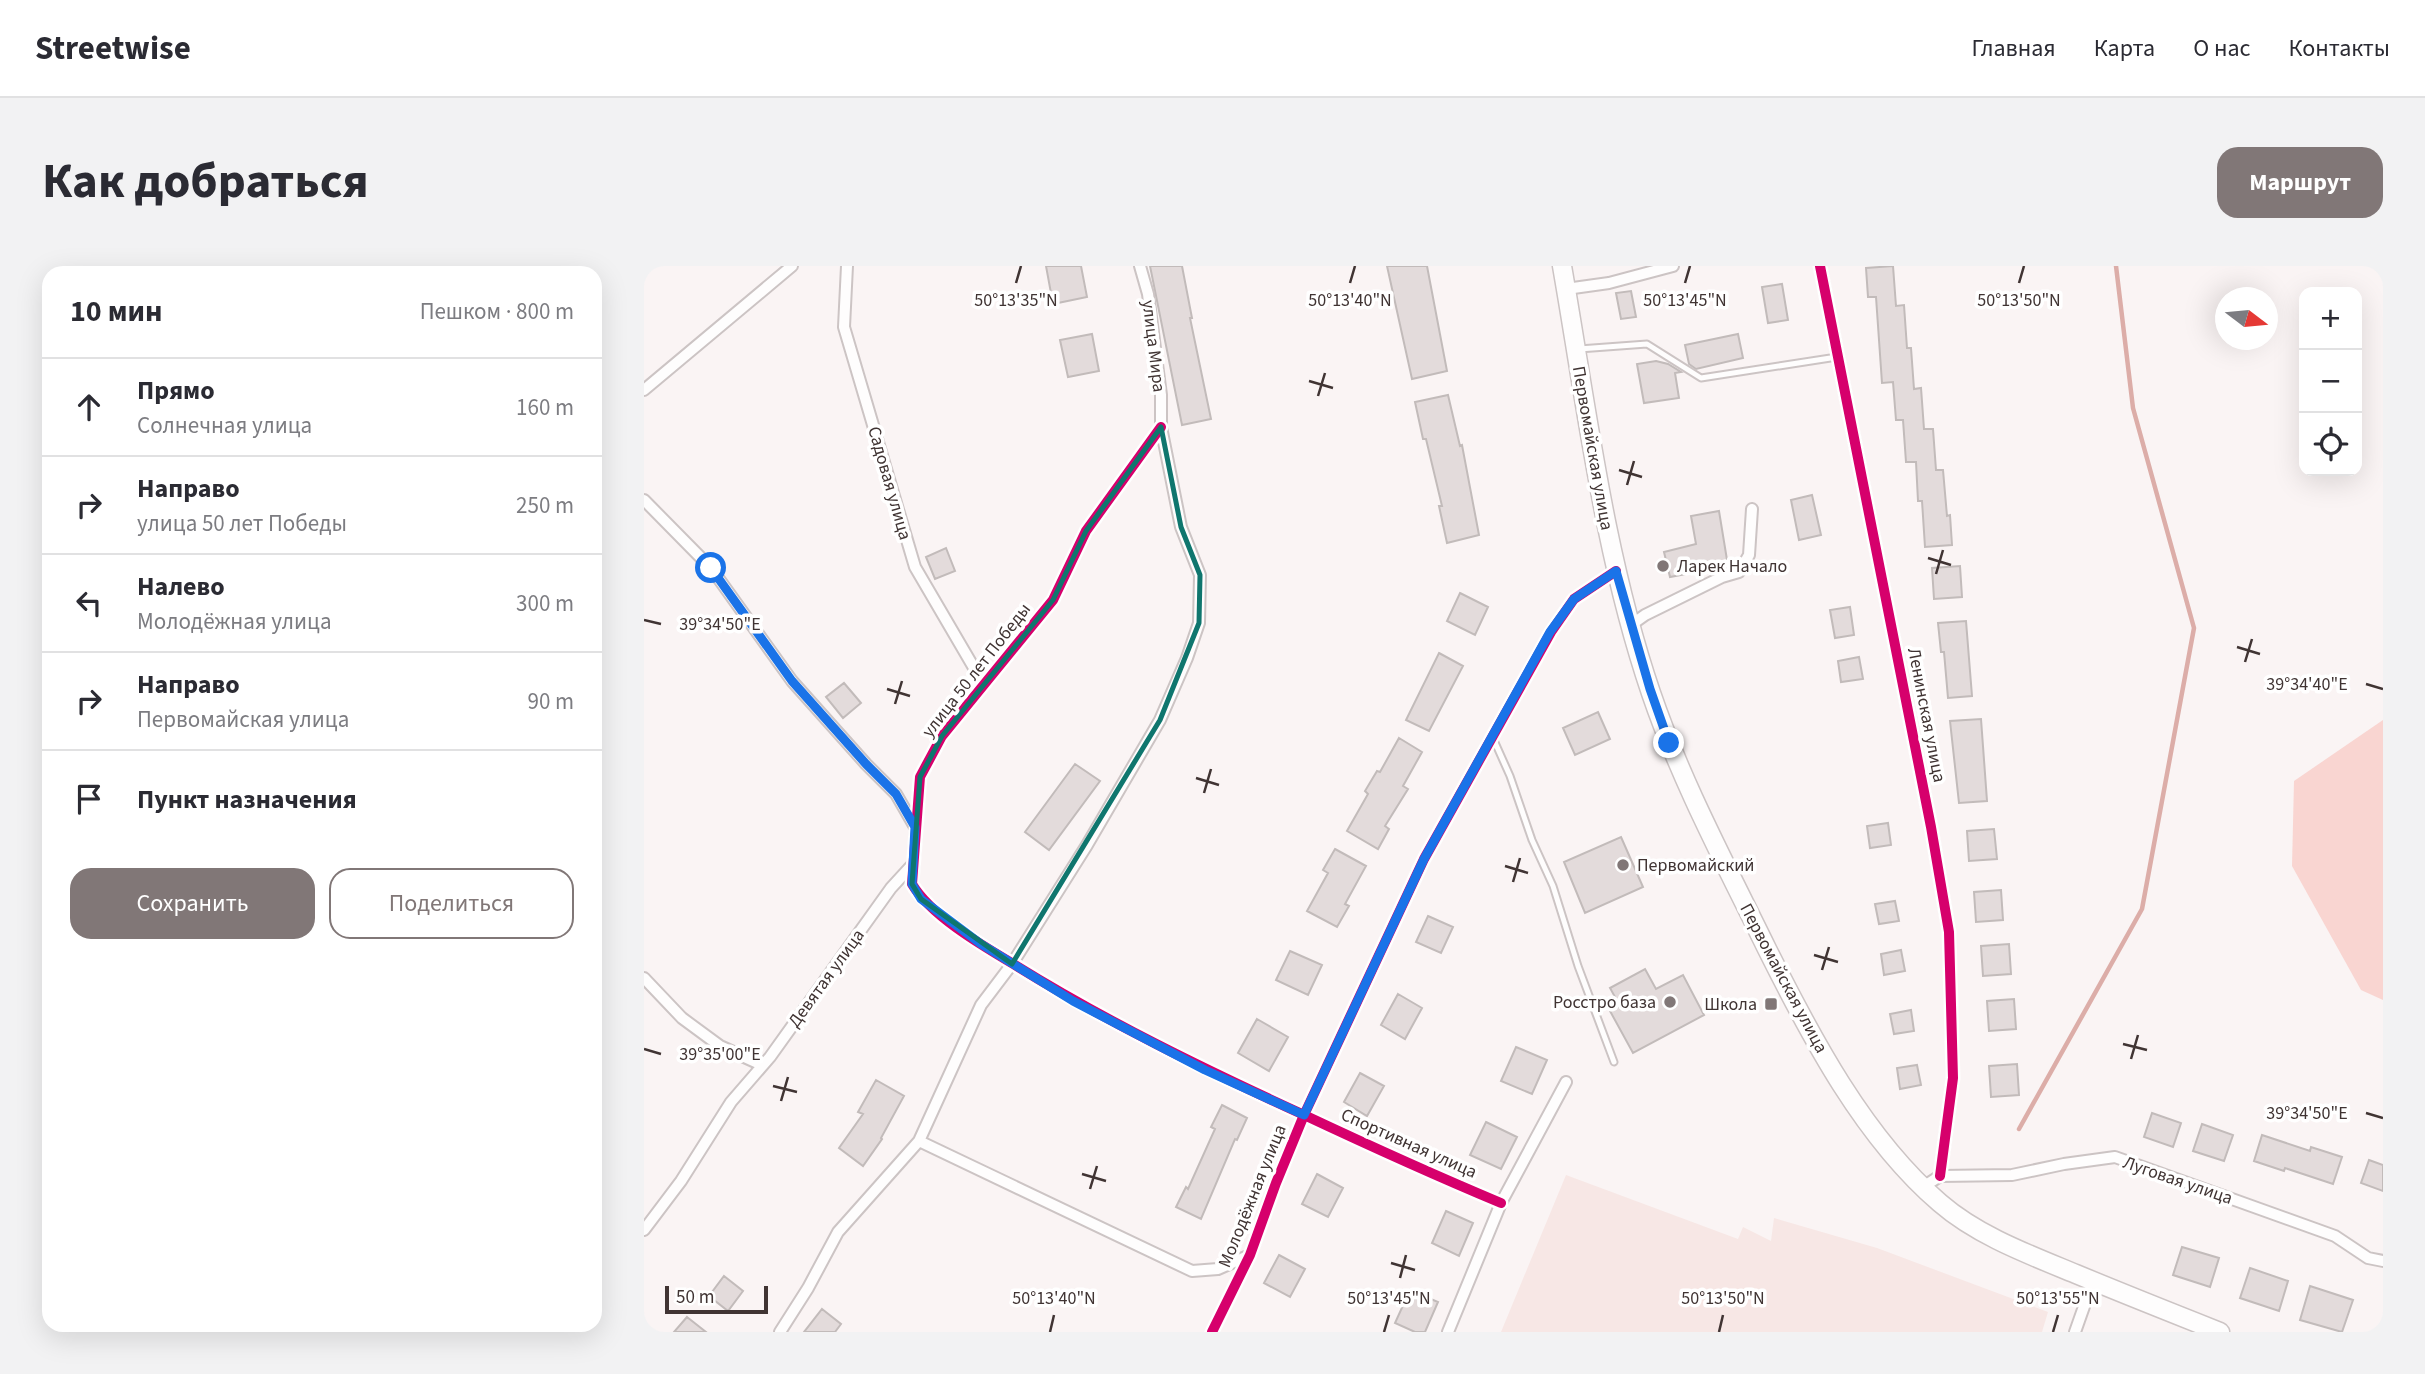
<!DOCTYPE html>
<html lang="ru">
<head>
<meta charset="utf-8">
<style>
	body { margin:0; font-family:"Source Sans 3",sans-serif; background:#f2f2f3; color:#2b2b33 }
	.controls { position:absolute; right:21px; top:21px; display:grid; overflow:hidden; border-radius:14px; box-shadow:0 7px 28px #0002 }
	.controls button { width:63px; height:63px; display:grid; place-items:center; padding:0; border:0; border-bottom:2px solid #e1e1e2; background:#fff; color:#2b2b33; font:35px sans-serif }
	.compass { position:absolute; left:1571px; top:21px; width:63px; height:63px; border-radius:50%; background:#fff; box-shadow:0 7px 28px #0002; rotate:106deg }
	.scale { position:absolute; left:21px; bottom:18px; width:103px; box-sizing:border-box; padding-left:7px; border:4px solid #403433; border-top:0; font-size:19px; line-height:24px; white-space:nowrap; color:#403433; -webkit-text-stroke:5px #fff; paint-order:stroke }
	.stop { position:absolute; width:21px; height:21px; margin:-16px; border:5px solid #1a73e8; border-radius:50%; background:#fff }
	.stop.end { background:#1a73e8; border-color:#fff; box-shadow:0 2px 7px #0008 }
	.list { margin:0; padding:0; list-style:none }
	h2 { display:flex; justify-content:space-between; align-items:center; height:91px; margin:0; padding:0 28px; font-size:30px }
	h2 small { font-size:23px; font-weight:400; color:#7c7c81 }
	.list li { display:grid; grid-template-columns:46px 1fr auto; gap:21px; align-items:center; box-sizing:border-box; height:98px; padding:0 28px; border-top:2px solid #e1e1e2 }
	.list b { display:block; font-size:26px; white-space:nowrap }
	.list p { margin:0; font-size:23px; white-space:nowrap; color:#7c7c81 }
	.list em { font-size:23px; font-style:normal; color:#7c7c81 }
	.actions { display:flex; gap:14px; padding:21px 28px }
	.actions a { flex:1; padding:16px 0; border:2px solid #817777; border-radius:21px; text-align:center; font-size:24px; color:#817777 }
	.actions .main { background:#817777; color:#fff }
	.icon { flex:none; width:38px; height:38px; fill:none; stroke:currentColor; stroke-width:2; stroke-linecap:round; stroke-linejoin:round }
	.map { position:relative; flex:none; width:1739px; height:1066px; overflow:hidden; border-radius:21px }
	header { display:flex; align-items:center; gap:42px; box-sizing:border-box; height:98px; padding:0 35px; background:#fff; border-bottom:2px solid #e1e1e2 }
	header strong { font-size:33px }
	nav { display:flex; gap:38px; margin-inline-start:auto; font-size:24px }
	.intro { display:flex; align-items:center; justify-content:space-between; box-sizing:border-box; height:168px; padding:0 42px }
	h1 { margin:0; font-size:49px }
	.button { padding:18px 32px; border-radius:21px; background:#817777; color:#fff; font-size:24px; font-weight:700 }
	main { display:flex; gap:42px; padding:0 42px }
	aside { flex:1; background:#fff; border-radius:21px; box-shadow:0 7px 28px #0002 }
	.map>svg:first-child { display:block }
	.built { fill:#f7e7e5 }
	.green { fill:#f9d5d1 }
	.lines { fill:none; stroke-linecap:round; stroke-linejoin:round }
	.stream { stroke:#dcada8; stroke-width:4.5 }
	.building { fill:#e3dbdb; stroke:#c2bbba; stroke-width:2 }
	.service-casing { stroke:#ccc4c4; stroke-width:9 }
	.minor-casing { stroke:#ccc4c4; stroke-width:14 }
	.primary-casing { stroke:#ccc4c4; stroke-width:21 }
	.service { stroke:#fefdfd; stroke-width:5 }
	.minor { stroke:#fefdfd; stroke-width:10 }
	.primary { stroke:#fefdfd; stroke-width:18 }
	.cycleway-casing { stroke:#fff; stroke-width:15 }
	.cycleway { stroke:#d6006c; stroke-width:10 }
	.route { stroke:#1a73e8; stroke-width:9 }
	.marked { fill:none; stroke:#0f766e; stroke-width:5; stroke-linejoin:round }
	.ticks { fill:none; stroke:#403433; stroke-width:2.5 }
	.poi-dot { fill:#817777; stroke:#fff; stroke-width:2.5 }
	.labels { text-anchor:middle; stroke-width:7; stroke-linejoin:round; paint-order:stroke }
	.street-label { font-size:18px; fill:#403433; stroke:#fff }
	.poi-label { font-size:18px; fill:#403433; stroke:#fff; text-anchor:start }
	.ticks-label { font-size:18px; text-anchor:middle; fill:#403433; stroke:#fff; stroke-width:7; stroke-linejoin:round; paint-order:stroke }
</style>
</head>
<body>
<header>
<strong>Streetwise</strong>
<nav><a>Главная</a><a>Карта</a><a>О нас</a><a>Контакты</a></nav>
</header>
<div class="intro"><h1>Как добраться</h1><a class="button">Маршрут</a></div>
<main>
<aside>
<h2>10 мин<small>Пешком · 800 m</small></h2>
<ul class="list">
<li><svg class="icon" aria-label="ahead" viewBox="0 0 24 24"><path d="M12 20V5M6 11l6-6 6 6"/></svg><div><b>Прямо</b><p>Солнечная улица</p></div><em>160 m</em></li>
<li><svg class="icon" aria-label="right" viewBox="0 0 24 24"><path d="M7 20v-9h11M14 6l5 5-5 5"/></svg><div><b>Направо</b><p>улица 50 лет Победы</p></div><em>250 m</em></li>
<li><svg class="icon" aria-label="left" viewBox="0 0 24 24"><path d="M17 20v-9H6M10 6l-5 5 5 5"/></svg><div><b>Налево</b><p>Молодёжная улица</p></div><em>300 m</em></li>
<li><svg class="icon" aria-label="right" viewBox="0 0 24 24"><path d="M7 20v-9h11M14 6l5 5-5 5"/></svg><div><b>Направо</b><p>Первомайская улица</p></div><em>90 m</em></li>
<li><svg class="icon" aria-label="arrive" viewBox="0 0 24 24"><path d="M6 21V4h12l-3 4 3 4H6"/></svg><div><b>Пункт назначения</b></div></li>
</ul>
<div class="actions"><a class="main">Сохранить</a><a>Поделиться</a></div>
</aside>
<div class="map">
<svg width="1739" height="1066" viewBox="0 0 1739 1066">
	<rect width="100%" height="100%" fill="#faf4f4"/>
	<path class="built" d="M922 909 1094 973 1099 961 1127 975 1130 952 1233 982 1404 1046 1398 1066H857Z"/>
	<path class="green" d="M1739 454V734L1717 724 1648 600 1650 515Z"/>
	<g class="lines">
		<path class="stream" d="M1375 863 1498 643 1550 362 1489 142 1472 0"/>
	</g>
	<path class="building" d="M402 0H437L443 31 409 38Z
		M506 0H538L548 52H546L567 153 538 159Z
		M743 0H783L803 105 768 113Z
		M1249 0 1252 40 1260 39 1263 82H1267L1270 123 1277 122 1280 163H1289L1292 204H1299L1303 250 1306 249 1308 279 1281 281 1278 235H1274L1272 196H1262L1259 154H1252L1249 116 1238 117 1232 31H1224L1222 2Z
		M1138 18 1144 54 1124 57 1118 21Z
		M987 25 992 51 977 53 972 27Z
		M448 68 455 105 424 111 416 74Z
		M1094 68 1099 92 1052 103 1045 98 1041 79Z
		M1012 95 1024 98 1037 106 1031 107 1035 132 1000 137 993 98Z
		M804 129 816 180 818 179 835 269 803 277 795 240H798L782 173H779L771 136Z
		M1168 229 1177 269 1155 274 1147 234Z
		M1075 245 1084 300 1026 311 1020 286 1052 278 1047 250Z
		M302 282 311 305 291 313 282 291Z
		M1316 300 1318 331 1290 333 1288 302Z
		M816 327 844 341 831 369 803 355Z
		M1206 341 1210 369 1191 372 1186 344Z
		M1322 355 1328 430 1304 432 1300 386H1297L1294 357Z
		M795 387 819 400 785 465 762 454Z
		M1215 391 1219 413 1197 416 1194 395Z
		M200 417 217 437 199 452 182 431Z
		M954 446 966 473 931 489 919 462Z
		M1337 453 1343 535 1315 537 1306 455Z
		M755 472 778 486 759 520 764 523 741 560 745 563 734 583 703 565 724 528 721 525 733 505 736 506Z
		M431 498 456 515 405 584 381 566Z
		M1244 557 1247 579 1226 582 1223 560Z
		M1350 563 1353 593 1325 595 1323 565Z
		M977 571 999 621 941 647 920 596Z
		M691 583 722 600 701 638 705 640 693 661 663 645 684 607 679 604Z
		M1357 624 1359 654 1332 656 1330 626Z
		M1251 635 1255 655 1235 658 1231 638Z
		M784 650 809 661 797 687 772 676Z
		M1365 678 1367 708 1339 710 1337 680Z
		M1257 684 1261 705 1240 709 1237 688Z
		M646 685 678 699 664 729 632 714Z
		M1001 703 1012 723 1039 709 1060 749 989 787 966 745 976 740 966 722Z
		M754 728 778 742 761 773 737 759Z
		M1370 733 1372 763 1345 765 1343 735Z
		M1267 744 1270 765 1250 768 1246 748Z
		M613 753 644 771 625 805 594 787Z
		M872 781 903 794 888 828 857 815Z
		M1373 798 1375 829 1347 831 1345 800Z
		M1273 799 1277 819 1256 823 1253 802Z
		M716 807 740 820 723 850 700 836Z
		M232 814 260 830 237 872 238 873 219 900 195 882 219 848 214 846Z
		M578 839 603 852 593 874 591 873 557 953 532 941 542 921 544 923 571 863 567 861Z
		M1508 847 1537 857 1529 881 1500 871Z
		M842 856 873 871 857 903 826 889Z
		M1558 858 1589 869 1580 895 1549 885Z
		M1618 869 1666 885 1667 881 1698 891 1689 918 1641 902 1640 905 1610 895Z
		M1725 894 1739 899V925L1717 917Z
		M673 908 699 922 684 951 658 938Z
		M802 945 829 957 815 990 788 977Z
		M1538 981 1575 992 1566 1021 1529 1009Z
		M635 989 661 1003 646 1031 620 1017Z
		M1606 1002 1644 1015 1635 1045 1596 1032Z
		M80 1010 99 1025 84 1045 65 1030Z
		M1666 1020 1709 1034 1698 1066 1656 1054Z
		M766 1024 794 1036 781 1066H771L751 1057Z
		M178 1043 197 1058 191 1066H160Z
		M43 1051 62 1066H30Z"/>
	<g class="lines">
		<g class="service-casing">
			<path id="service" d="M935 83 1003 78 1057 112 1193 91
				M849 472 866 510 888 574 909 620 934 700 970 796"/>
		</g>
		<g class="minor-casing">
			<path id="minor" d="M203 0 200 61 271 301 340 419
				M1176 0 1287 561 1305 666 1309 812 1296 910
				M922 23 965 17 1029 0
				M0 124 148 0
				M517 161 442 265 409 334 298 470 276 511 268 618C287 650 339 680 371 699 463 756 560 803 658 848 724 879 790 909 857 937
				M0 234 67 302 148 415 222 498 252 528 271 561
				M987 359 1001 349 1078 311 1095 306 1105 289 1108 243
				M0 712 38 752 76 780 118 799
				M275 875 548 1005 574 1003 606 989
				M1279 921 1296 910 1368 909 1420 898 1471 891 1691 970 1724 992 1739 995
				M0 964 37 915 87 836 126 791 247 622 269 598
				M136 1066 164 1022 194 966 275 875 337 739 368 698 443 579 516 454 543 392 555 357 556 309 537 261 517 161V129L504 28 496 0
				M568 1066 606 989 632 917 660 849 780 593 907 366 930 333 972 305
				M804 1066 857 937 922 816
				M1431 1066 1449 1015"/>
		</g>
		<g class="primary-casing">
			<path id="primary" d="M918 0C943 143 960 289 1007 427 1037 515 1082 599 1123 683 1167 771 1220 872 1296 937 1334 970 1386 989 1432 1008 1480 1028 1528 1047 1576 1066"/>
		</g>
		<use href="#service" class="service"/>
		<use href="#minor" class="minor"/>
		<use href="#primary" class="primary"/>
		<g class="cycleway-casing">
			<path id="cycleway" d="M1176 0 1287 561 1305 666 1309 812 1296 910
				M517 161 442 265 409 334 298 470 276 511 268 618C287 650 339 680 371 699 463 756 560 803 658 848 724 879 790 909 857 937
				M568 1066 606 989 632 917 660 849 780 593 907 366 930 333 972 305"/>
		</g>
		<use href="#cycleway" class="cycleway"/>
	</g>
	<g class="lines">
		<path class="route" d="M67 302 148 415 222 498 252 528 271 561 268 618 277 633 337 678 429 735 561 804 660 849 780 593 906 366 930 333 972 305 1006 423 1025 477"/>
	</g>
	<path class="marked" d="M517 161 537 261 556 309 555 357 516 454 368 698 277 633 268 618 276 511 298 470 409 334 442 265Z"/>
	<path class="ticks" d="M372 17 377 0M706 17 711 0M1041 17 1046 0M1375 17 1380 0M665 115 689 122M674 130 681 107M975 204 998 211M983 219 990 195M1284 292 1307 299M1292 308 1299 284M0 354 17 358M1593 381 1616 388M1601 396 1608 373M1722 418 1739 423M243 423 266 430M251 438 258 415M552 512 575 519M560 527 567 503M861 600 884 607M869 616 876 592M1170 689 1194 696M1178 704 1185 681M1479 778 1503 784M0 783 17 788M1487 793 1494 769M129 820 153 826M137 835 144 811M1722 847 1739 852M438 908 462 915M446 923 453 900M747 997 771 1004M756 1012 762 989M406 1066 410 1049M740 1066 745 1049M1075 1066 1079 1049M1409 1066 1414 1049"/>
	<g class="poi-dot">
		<circle cx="1019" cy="300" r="7"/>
		<circle cx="979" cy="599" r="7"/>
		<circle cx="1026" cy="736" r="7"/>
		<rect x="1120" y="731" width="14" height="14" rx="3.5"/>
	</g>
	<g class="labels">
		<g class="street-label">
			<text transform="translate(510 80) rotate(83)" y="6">улица Мира</text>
			<text transform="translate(949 182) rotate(80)" y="6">Первомайская улица</text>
			<text transform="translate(246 217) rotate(74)" y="6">Садовая улица</text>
			<text transform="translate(332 404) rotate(-52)" y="6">улица 50 лет Победы</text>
			<text transform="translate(1283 449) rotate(79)" y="6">Ленинская улица</text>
			<text transform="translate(182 712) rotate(-54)" y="6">Девятая улица</text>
			<text transform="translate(1140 712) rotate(62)" y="6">Первомайская улица</text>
			<text transform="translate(765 877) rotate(24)" y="6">Спортивная улица</text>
			<text transform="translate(1534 914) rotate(19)" y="6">Луговая улица</text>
			<text transform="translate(608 930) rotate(-68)" y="6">Молодёжная улица</text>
		</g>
		<g class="poi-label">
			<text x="1033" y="306">Ларек Начало</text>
			<text x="993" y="605">Первомайский</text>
			<text x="1012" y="742" text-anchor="end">Росстро база</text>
			<text x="1113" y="744" text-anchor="end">Школа</text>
		</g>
	</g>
	<g class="ticks-label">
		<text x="372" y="40">50°13'35"N</text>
		<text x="706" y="40">50°13'40"N</text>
		<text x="1041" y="40">50°13'45"N</text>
		<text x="1375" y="40">50°13'50"N</text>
		<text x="76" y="364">39°34'50"E</text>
		<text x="1663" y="424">39°34'40"E</text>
		<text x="76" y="794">39°35'00"E</text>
		<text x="1663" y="853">39°34'50"E</text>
		<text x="410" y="1038">50°13'40"N</text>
		<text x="745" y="1038">50°13'45"N</text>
		<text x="1079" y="1038">50°13'50"N</text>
		<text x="1414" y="1038">50°13'55"N</text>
	</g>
</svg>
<div class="controls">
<button>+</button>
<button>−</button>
<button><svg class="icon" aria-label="locate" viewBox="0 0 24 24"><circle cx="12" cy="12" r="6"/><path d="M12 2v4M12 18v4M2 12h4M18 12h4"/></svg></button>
</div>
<svg class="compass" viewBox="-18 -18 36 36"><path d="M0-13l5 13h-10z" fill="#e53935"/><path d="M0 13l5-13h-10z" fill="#7c7c81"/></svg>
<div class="scale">50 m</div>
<div class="stop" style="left:67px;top:302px"></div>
<div class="stop end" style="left:1025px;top:477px"></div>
</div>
</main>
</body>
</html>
